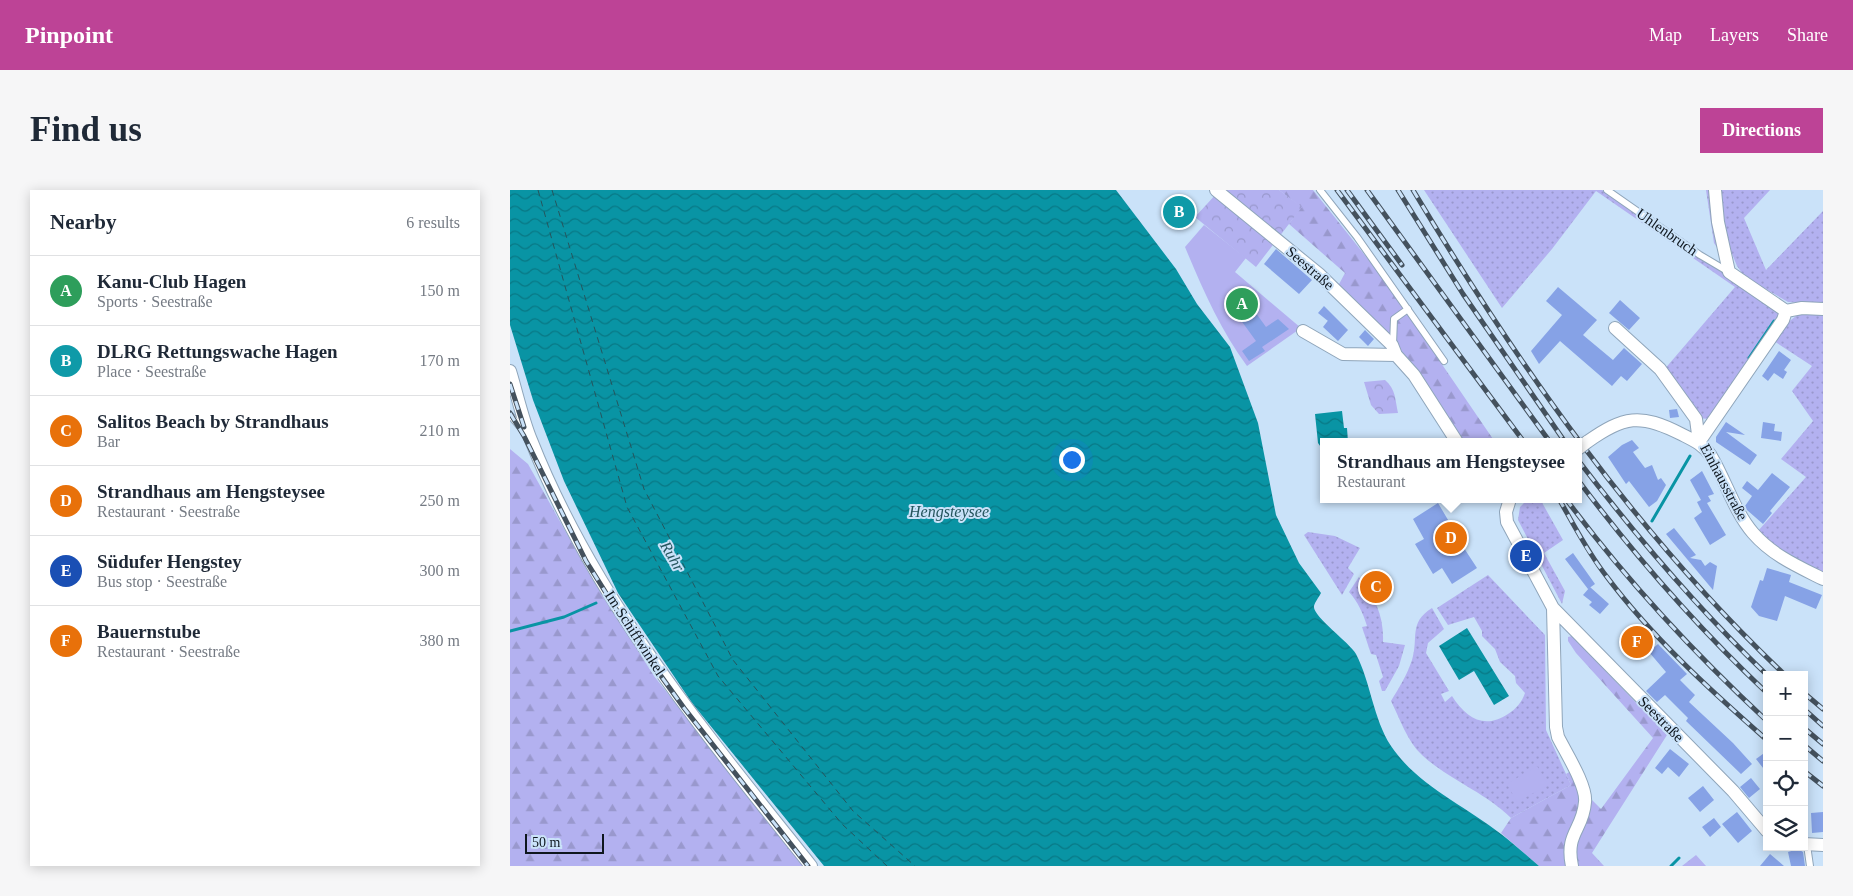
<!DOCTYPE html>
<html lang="en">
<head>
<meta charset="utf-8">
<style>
	body { margin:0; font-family:"Times New Roman",serif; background:#f6f6f7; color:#1f2937 }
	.controls { position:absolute; right:15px; bottom:15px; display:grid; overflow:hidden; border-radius:0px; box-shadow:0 2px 12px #0003 }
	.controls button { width:45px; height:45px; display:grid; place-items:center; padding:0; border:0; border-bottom:1px solid #e0e1e3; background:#fff; color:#1f2937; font:25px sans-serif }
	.scale { position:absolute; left:15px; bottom:12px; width:79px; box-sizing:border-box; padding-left:5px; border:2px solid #0e161e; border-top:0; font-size:14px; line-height:18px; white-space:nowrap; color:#0e161e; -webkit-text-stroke:4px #cae2f9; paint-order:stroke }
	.you { position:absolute; left:561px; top:269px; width:18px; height:18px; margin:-12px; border:4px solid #fff; border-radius:50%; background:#1a73e8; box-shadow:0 0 0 8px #1a73e833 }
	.badge { display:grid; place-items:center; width:32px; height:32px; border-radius:50%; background:#bd4396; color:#fff; font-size:16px; font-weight:700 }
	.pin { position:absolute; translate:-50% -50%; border:2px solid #fff; box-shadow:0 1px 5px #0006 }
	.popup { position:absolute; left:810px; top:248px; width:262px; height:65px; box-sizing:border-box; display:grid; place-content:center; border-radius:0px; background:#fff; filter:drop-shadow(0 1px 4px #0005); font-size:16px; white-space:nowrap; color:#747a83 }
	.popup b { font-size:19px; color:#1f2937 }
	.popup::after { content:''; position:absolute; left:50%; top:100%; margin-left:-10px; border:10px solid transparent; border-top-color:#fff }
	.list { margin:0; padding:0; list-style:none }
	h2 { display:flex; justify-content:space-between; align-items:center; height:65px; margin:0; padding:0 20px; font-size:21px }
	h2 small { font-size:16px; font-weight:400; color:#747a83 }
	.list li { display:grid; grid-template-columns:32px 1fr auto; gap:15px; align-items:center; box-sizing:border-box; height:70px; padding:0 20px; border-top:1px solid #e0e1e3 }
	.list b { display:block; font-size:19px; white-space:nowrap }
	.list p { margin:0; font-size:16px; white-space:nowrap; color:#747a83 }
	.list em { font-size:16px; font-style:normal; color:#747a83 }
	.icon { flex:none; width:28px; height:28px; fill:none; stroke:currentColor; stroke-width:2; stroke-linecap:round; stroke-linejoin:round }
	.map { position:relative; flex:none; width:1313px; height:676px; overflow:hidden; border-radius:0px }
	header { display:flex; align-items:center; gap:30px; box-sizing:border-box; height:70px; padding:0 25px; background:#bd4396; color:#fff }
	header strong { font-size:24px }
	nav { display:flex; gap:28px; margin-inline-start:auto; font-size:18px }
	.intro { display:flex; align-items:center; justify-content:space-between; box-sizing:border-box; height:120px; padding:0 30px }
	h1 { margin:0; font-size:35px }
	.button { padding:12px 22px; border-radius:0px; background:#bd4396; color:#fff; font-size:18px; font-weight:700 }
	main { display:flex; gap:30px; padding:0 30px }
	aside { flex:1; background:#fff; border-radius:0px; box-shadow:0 2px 12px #0003 }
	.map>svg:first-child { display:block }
	.grass { fill:url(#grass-dots) }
	.forest { fill:url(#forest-firs) }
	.park { fill:url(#park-crowns) }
	.garden { fill:#b3b1f0 }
	.water { fill:url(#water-waves) }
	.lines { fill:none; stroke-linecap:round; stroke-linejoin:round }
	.stream { stroke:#0994a4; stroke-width:3 }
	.ferry { stroke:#25555d; stroke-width:1; stroke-dasharray:6 5; stroke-linecap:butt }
	.building { fill:#86a2e6 }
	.lane-casing { stroke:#8fa5ba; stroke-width:8 }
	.street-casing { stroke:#8fa5ba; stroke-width:14 }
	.lane { stroke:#fff; stroke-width:6 }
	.street { stroke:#fff; stroke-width:12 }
	.rail-casing { stroke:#44515d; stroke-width:5 }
	.rail { stroke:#cae2f9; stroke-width:3; stroke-dasharray:9; stroke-linecap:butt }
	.street-bridge-casing { stroke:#8fa5ba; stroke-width:14; stroke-linecap:butt }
	.street-bridge { stroke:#fff; stroke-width:12 }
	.labels { text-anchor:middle; stroke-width:4; stroke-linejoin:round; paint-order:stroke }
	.street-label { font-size:15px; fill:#0e161e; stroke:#cae2f9 }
	.water-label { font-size:16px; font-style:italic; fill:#25555d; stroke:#cae2f9 }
</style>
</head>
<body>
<header>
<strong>Pinpoint</strong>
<nav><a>Map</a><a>Layers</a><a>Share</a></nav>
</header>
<div class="intro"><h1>Find us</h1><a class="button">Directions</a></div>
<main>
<aside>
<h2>Nearby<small>6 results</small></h2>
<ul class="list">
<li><span class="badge" style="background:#2e9e5b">A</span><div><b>Kanu-Club Hagen</b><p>Sports · Seestraße</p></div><em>150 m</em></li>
<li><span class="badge" style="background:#0f9aa8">B</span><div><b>DLRG Rettungswache Hagen</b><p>Place · Seestraße</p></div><em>170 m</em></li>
<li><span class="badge" style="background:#e8710a">C</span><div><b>Salitos Beach by Strandhaus</b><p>Bar</p></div><em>210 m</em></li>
<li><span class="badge" style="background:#e8710a">D</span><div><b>Strandhaus am Hengsteysee</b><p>Restaurant · Seestraße</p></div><em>250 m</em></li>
<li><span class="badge" style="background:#1a4fb4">E</span><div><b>Südufer Hengstey</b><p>Bus stop · Seestraße</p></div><em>300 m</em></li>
<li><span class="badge" style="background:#e8710a">F</span><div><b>Bauernstube</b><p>Restaurant · Seestraße</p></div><em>380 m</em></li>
</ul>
</aside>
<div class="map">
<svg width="1313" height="676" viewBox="0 0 1313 676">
	<defs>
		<pattern id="grass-dots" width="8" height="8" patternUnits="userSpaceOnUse" patternTransform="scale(1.25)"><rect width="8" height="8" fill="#b3b1f0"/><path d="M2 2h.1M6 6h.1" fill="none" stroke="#9998cd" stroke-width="1.8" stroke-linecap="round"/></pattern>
		<pattern id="forest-firs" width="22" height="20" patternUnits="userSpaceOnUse" patternTransform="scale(1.25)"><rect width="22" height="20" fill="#b3b1f0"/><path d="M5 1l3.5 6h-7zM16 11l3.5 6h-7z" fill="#9998cd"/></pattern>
		<pattern id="park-crowns" width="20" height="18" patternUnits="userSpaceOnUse" patternTransform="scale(1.25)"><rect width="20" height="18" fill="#b3b1f0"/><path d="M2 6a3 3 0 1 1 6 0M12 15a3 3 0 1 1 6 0" fill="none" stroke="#9998cd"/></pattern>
		<pattern id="water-waves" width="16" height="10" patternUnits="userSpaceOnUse" patternTransform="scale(1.25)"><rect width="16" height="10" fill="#0994a4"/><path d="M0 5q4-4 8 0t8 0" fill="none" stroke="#087885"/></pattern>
	</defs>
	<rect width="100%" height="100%" fill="#cae2f9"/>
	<path class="grass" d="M914 0H1092L1267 118 1269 125 1198 229 1189 228 1153 181 1225 97 1086 1 1042 59 992 118Z
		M1196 0H1202L1212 65 1204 53Z
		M1209 0H1260L1234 28 1256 80 1313 21V114L1278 112 1235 87 1227 76 1218 54Z
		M1290 123H1313V383L1274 364 1248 341 1296 287 1271 269 1303 231 1282 201 1302 176 1264 151 1277 133Z
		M1018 309H1030L1053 350 1034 363 1055 401 1052 414 1008 330 1010 317Z
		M798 342 825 346 850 358 838 378 844 384 832 405 794 345Z
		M978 385 1035 445 1036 540 1061 595 1001 628C975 602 939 590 912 565 897 551 890 529 881 511 889 498 897 485 902 470 909 448 898 433 922 418L934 439 918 453 916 463 939 501 931 504 935 512 942 506C956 528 974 540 998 524 1006 519 1012 512 1015 503L1006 493 1005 486 990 472 985 459 972 446V441L964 427 938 435 927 418Z
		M849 387C865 407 874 426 873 452L895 455 889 476 875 501H872L869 491 873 487 866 465 861 464 852 437 857 436C853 423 848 412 839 402Z"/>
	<path class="forest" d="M769 0H803L873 88 985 252H952L909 182 892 162 828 96 835 83 779 34 791 17Z
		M0 259 18 274 77 380 144 486 294 676H0Z
		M1062 446 1157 545 1082 663 1094 676H1029L991 643 1001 628 1061 595 1056 584 1064 579 1075 603 1091 619 1143 548 1066 463 1058 451V447Z
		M1186 665 1196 676H1172Z"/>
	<path class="park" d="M706 0H769L792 17 746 77 685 27 708 2Z
		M875 190C886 199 885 210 888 223L869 224 861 215 854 192Z"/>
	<path class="garden" d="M694 35 736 68 725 82 791 138 737 176C711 141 692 98 675 57Z
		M1027 576 1038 595 1007 612 997 594Z"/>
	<path class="water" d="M0 0H606L666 79 687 114 720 157 748 233 766 325 789 373 811 403C809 407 805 412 804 416 802 426 839 452 846 464 861 493 863 528 881 556 908 596 954 615 991 644 1004 654 1016 665 1029 676H314L182 513 108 403 54 291 23 210 0 135Z
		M832 221 834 238H837L838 252H814L813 260 808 253 805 224Z
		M957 438 999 506 984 515 964 481 949 490 929 456Z"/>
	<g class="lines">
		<path class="stream" d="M1239 168 1264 131
			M1142 331 1180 266
			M0 441 54 427 86 413
			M1161 676 1169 668"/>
		<path class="ferry" d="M28 0 117 317 208 486 332 634 377 676
			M42 0 134 299 223 470 343 621 405 676"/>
	</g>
	<path class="building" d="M670 15 677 22 668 30 662 23Z
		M766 59 802 90 789 104 754 74Z
		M1048 97 1087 130 1073 145 1103 170 1114 158 1132 174 1117 191 1111 186 1102 196 1050 151 1029 174 1021 161 1052 125 1036 111Z
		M735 108 756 137 768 129 779 139 752 157 755 161 739 171 732 161 746 151 722 118Z
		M1110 110 1130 128 1119 140 1099 123Z
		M814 116 838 140 828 151 813 137 820 128 818 131 808 123Z
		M855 140 864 149 858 156 849 147Z
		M1269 161 1281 170 1274 180 1277 182 1273 189 1264 183 1258 191 1252 186Z
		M1167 219 1169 227 1160 228 1159 220Z
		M1216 232 1235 245 1216 242 1247 265 1240 275 1206 252V247Z
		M1253 232 1265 234 1264 241 1272 242 1271 251 1251 248Z
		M1122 250 1129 258 1123 262 1135 278 1142 275 1148 290 1151 288 1156 295 1147 311 1139 317 1119 291 1116 294 1098 267 1112 255Z
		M1192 281 1204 304 1198 306 1201 311 1197 313 1216 345 1200 355 1184 328 1192 322 1187 312 1191 310 1180 290Z
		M1262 283 1280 297 1260 321 1262 323 1253 334 1237 320 1235 316 1242 306 1232 298 1237 291 1248 300Z
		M928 313 944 340 952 343 954 347 950 352 967 378 942 394 932 378 923 384 905 354 914 349 903 329Z
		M1164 338 1186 365 1180 368 1191 370 1195 376 1200 372 1207 376 1203 400 1156 344Z
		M1063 363 1085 394 1078 399 1055 369Z
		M1257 378 1281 385 1279 392 1312 405 1306 419 1275 406 1267 431 1249 426 1241 417 1250 390 1253 391Z
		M1080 397 1099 414 1090 424 1079 415 1082 412 1073 405Z
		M1124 435 1145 457 1131 470 1110 448Z
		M1148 454 1177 484 1170 490 1185 505 1179 512 1223 553 1242 574 1231 584 1176 531 1178 528 1155 505 1147 512 1136 501 1156 482 1139 462Z
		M1160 559 1179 574 1169 587 1158 577 1152 584 1145 578Z
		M1257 561V583L1246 569Z
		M1241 588 1250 599 1239 608 1230 597Z
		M1193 596 1204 610 1190 622 1178 608Z
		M1227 622 1242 641 1228 653 1212 634Z
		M1313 622V642L1302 643 1301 623Z
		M1204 628 1211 637 1200 647 1192 637Z
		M1288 659 1293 662 1295 676H1281L1278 662Z
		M1260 664 1274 676H1250Z"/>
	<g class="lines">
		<g class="lane-casing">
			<path id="lane" d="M810 0 847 47 934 171
				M1097 0 1190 65 1217 81
				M883 154 884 129 898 119
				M0 225 17 245
				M1297 655 1300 676"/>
		</g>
		<g class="street-casing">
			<path id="street" d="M706 0 810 85 882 155 886 165
				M1205 0 1208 32 1219 82 1276 121 1292 118 1313 119
				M1105 138 1150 179 1186 229 1189 252
				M793 141 833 164 886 165 904 185 947 252
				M0 181C7 204 12 228 21 250 84 410 195 543 301 676
				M1077 252C1114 226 1130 223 1171 244 1183 250 1193 254 1201 266 1216 291 1224 321 1243 343 1262 365 1287 376 1313 389
				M1189 252 1273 130 1276 121
				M1000 309 996 322 997 332 1043 418 1223 601 1257 641
				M1043 418 1046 537 1048 547C1056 563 1077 596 1075 612 1073 640 1055 643 1062 676
				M1294 654 1313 655"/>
		</g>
		<use href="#lane" class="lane"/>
		<use href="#street" class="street"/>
		<g class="rail-casing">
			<path id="rail" d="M827 0 1014 252
				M837 0 892 75
				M857 0 1040 252
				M888 0 953 104 1055 252
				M903 0C1007 174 1127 345 1275 485
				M0 194 14 237
				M0 223 14 246 76 371 128 454 174 518 298 676
				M1068 270C1126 346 1188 419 1257 485
				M1068 290C1125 366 1188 438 1257 503
				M1049 309C1064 335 1078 363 1097 387 1142 447 1200 500 1257 550
				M1056 309C1116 390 1184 463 1257 531
				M1294 503 1313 519
				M1294 519 1313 536
				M1294 538 1313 554
				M1294 555 1313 571
				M1294 581 1313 596"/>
		</g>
		<use href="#rail" class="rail"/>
		<g class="street-bridge-casing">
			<path id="street-bridge" d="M1068 259 1077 252"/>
		</g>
		<use href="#street-bridge" class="street-bridge"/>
	</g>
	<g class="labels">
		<g class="street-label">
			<text transform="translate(1157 42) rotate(35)" y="5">Uhlenbruch</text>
			<text transform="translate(800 78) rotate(41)" y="5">Seestraße</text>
			<text transform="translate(1214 292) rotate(62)" y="5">Einhausstraße</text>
			<text transform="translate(125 443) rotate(57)" y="5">Im Schiffwinkel</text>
			<text transform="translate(1151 529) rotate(45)" y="5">Seestraße</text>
		</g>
		<g class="water-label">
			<text x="439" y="327">Hengsteysee</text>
			<text transform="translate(163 366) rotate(60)" y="6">Ruhr</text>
		</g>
	</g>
</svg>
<div class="controls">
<button>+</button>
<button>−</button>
<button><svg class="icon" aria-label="locate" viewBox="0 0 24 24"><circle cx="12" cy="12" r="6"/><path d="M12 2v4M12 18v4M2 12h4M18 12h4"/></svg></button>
<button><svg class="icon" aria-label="layers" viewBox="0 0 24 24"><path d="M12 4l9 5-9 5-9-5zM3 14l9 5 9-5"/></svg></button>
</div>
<div class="scale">50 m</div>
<div class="you"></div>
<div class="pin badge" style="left:732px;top:114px;background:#2e9e5b">A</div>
<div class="pin badge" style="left:669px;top:22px;background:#0f9aa8">B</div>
<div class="pin badge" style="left:866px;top:397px;background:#e8710a">C</div>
<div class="pin badge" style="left:941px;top:348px;background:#e8710a">D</div>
<div class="popup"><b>Strandhaus am Hengsteysee</b>Restaurant</div>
<div class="pin badge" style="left:1016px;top:366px;background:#1a4fb4">E</div>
<div class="pin badge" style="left:1127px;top:452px;background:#e8710a">F</div>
</div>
</main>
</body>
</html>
